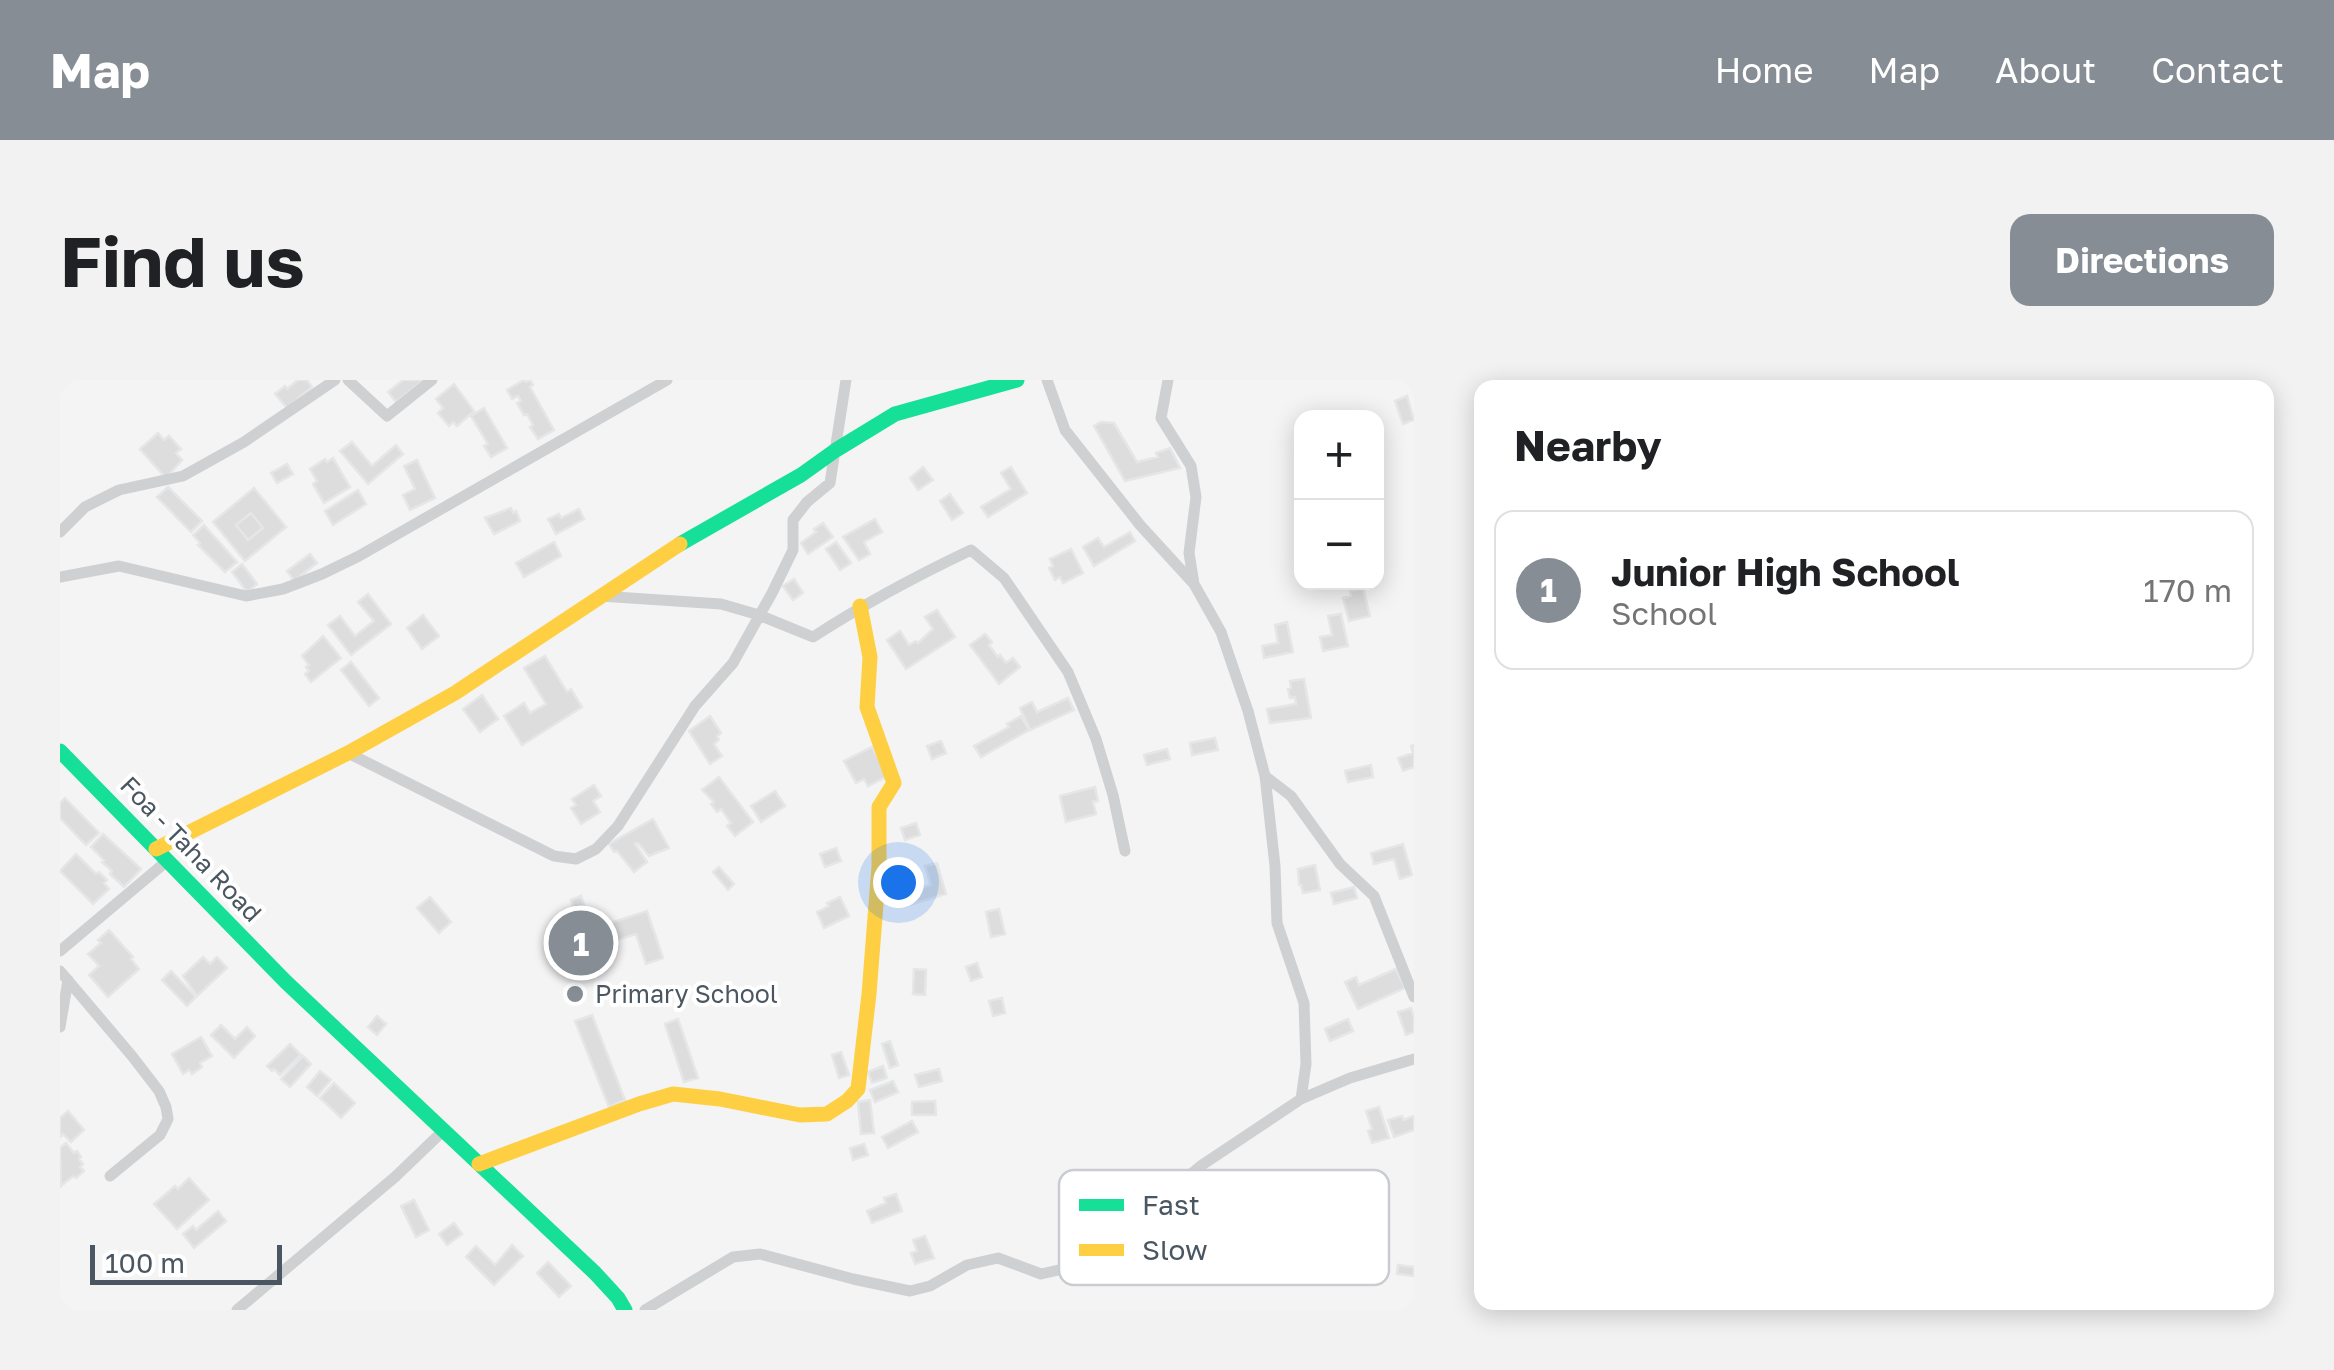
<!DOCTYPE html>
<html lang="en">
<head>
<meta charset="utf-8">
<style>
	body { margin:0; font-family:"Golos Text",sans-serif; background:#f2f2f2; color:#202124 }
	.controls { position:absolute; right:30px; top:30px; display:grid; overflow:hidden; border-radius:20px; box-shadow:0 5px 25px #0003 }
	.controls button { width:90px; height:90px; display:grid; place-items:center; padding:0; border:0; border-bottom:2px solid #e0e0e0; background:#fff; color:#202124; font:50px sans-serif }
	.scale { position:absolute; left:30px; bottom:25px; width:192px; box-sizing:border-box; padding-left:10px; border:5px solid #4a5661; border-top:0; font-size:28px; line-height:35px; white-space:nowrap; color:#4a5661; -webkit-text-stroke:8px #fff; paint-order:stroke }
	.you { position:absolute; left:838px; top:502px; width:35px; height:35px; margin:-25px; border:8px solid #fff; border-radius:50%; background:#1a73e8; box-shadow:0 0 0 15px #1a73e833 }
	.badge { display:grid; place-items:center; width:65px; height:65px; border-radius:50%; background:#868d94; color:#fff; font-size:32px; font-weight:700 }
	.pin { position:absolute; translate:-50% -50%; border:5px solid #fff; box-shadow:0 2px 10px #0006 }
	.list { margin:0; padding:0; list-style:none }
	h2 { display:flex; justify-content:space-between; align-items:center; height:130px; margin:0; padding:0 40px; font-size:42px }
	h2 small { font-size:32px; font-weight:400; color:#757577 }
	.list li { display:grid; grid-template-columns:65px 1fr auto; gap:30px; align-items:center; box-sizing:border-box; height:160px; margin:0 20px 20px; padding:0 20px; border:2px solid #e0e0e0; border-radius:20px }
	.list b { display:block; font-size:38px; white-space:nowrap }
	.list p { margin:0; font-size:32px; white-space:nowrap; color:#757577 }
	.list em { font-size:32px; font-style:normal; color:#757577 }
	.map { position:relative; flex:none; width:1354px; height:930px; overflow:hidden; border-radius:20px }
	header { display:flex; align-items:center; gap:60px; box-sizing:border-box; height:140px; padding:0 50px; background:#868d94; color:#fff }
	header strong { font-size:48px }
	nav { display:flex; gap:55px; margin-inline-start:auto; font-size:35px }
	.intro { display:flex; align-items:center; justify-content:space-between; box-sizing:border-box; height:240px; padding:0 60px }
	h1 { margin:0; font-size:70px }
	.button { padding:25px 45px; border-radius:20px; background:#868d94; color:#fff; font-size:35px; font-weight:700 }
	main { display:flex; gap:60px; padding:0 60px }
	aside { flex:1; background:#fff; border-radius:20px; box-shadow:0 5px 25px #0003 }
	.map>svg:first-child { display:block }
	.building { fill:#ddddde; stroke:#e5e6e7; stroke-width:2.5; fill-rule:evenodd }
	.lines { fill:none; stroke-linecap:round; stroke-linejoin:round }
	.street { stroke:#ced0d2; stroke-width:11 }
	.fast { stroke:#16e098; stroke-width:15 }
	.slow { stroke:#ffcf43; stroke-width:15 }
	.poi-dot { fill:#868d94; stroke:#fff; stroke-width:4 }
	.labels { text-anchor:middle; stroke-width:8; stroke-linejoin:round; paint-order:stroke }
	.street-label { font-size:25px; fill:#4a5661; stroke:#fff }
	.poi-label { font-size:25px; fill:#4a5661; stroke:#fff; text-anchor:start }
	.key { fill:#fff; stroke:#c9ccd0; stroke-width:2.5 }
	.key-label { font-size:28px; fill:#4a5661 }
</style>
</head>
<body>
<header>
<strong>Map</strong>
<nav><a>Home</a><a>Map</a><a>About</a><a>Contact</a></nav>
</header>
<div class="intro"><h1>Find us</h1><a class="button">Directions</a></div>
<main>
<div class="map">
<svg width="1354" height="930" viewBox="0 0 1354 930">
	<rect width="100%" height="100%" fill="#f4f4f4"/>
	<path class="building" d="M238 0H247L252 7 227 28 215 14 225 6 227 9Z
		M343 0H364L336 22 328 12Z
		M464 0 466 2 470 0 473 5 470 7 494 50 478 59 470 47 473 45 467 34 464 35 457 23 461 21 458 16 452 19 447 10Z
		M394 4 414 31 397 46 393 42 389 46 378 33 383 28 376 19Z
		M1347 16 1354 40 1343 44 1335 21Z
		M424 28 447 68 431 77 424 66 428 64 411 36Z
		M1041 42 1054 43 1077 82 1098 77 1096 73 1110 68 1120 88 1065 101 1034 46Z
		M98 53 104 60 109 56 121 69 116 73 122 80 106 98 80 69Z
		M292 62 312 86 336 65 343 74 308 104 280 71Z
		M273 78 290 107 264 123 253 104 257 101 250 89 265 79 267 82Z
		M357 80 375 118 350 130 343 115 355 109 344 86Z
		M227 84 233 94 217 103 211 93Z
		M863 87 873 100 858 110 850 98Z
		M951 87 967 113 928 137 921 127 951 109 941 93Z
		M108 107 142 141 131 152 97 117Z
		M194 108 226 147 185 181 153 142ZM191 133 203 148 188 160 176 145Z
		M298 110 306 124 273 145 265 131Z
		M890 114 903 133 892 140 880 121Z
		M451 128 453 133 456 131 460 141 434 154 425 138Z
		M519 129 524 139 496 154 488 139 499 134 501 138Z
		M191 133 203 148 188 160 176 145Z
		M815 139 822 152 804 162 810 174 799 180 783 157Z
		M763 143 773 157 748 174 741 163 756 152 754 149Z
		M144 145 177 182 165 192 138 165 140 163 133 155Z
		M1070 152 1075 161 1034 186 1023 167 1038 158 1044 167Z
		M494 162 501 176 464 197 456 183Z
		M776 162 791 183 780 190 766 169Z
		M1011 169 1023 193 1003 203 1000 197 995 200 989 188 993 186 990 179Z
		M250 174 257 183 234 201 227 191Z
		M182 184 197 204 187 212 172 192Z
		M734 199 743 213 733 220 723 206Z
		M1303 208 1310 236 1289 241 1283 218 1291 216 1290 211Z
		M308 214 331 244 291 275 268 245 280 236 295 256 314 241 298 222Z
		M877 230 895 257 846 289 827 260 840 251 849 265 856 261 858 263 873 249 865 237Z
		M1281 234 1288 266 1263 271 1260 257 1272 255 1268 236Z
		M363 235 379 256 362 269 347 248Z
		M1227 242 1233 272 1204 278 1202 266 1218 263 1215 245Z
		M925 254 932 262 929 265 938 277 940 275 946 283 953 278 960 287 939 304 910 265Z
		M263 256 281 278 251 302 245 294 249 291 246 287 249 285 242 276Z
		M485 276 507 312 511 309 522 327 462 365 444 336 464 323 470 333 486 324 464 288Z
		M291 282 319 318 309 326 281 290Z
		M1244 299 1251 338 1210 343 1207 329 1236 324 1235 317 1230 318 1228 309 1231 308 1230 301Z
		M422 315 438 339 420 352 403 329Z
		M1008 318 1014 330 970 350 960 328 972 322 977 332Z
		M650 336 661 353 657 356 659 360 654 364 662 376 650 384 629 351Z
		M961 336 969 350 921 377 914 366 949 347 947 344Z
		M1155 358 1158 370 1132 375 1130 363Z
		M881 361 886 373 872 379 867 366Z
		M1354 365V387L1343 391 1338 378 1353 373 1351 366Z
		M812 367 828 396 808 406 804 399 796 403 784 381Z
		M1107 369 1110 379 1087 385 1084 375Z
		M1311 385 1313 397 1288 402 1285 391Z
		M659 397 693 442 675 456 667 446 671 443 661 429 657 432 651 424 654 422 642 410Z
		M534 405 541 416 533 421 540 432 521 444 511 428 516 425 512 419Z
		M1035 407 1038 421 1033 422 1036 434 1006 442 1000 416Z
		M715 411 725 426 701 442 691 426Z
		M5 418 39 453 26 465 0 438V423Z
		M593 439 609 468 589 476 578 463 575 464 587 482 574 492 557 471 554 472 549 464Z
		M856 443 860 455 845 460 841 448Z
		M43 454 81 489 64 507 50 494 52 491 42 482 44 480 31 467Z
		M1343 464 1352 495 1340 499 1334 479 1314 484 1311 473Z
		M776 468 781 481 765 487 760 474Z
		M16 474 36 494 39 492 47 500 44 503 49 509 33 524 0 491Z
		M877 483 886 514 846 526 841 508 858 503 860 508 871 505 865 486Z
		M1255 485 1260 510 1243 513 1241 505H1239L1238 489Z
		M659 487 674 504 668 510 653 492Z
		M1294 507 1297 518 1274 524 1271 513Z
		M521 516 527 535 517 539 511 520Z
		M370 517 391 542 379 553 357 528Z
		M780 517 789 536 764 548 757 532 769 526 767 523Z
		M939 529 945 554 931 557 926 532Z
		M587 531 603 578 586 584 576 554 550 562 554 574 534 581 525 551Z
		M49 550 73 577 71 579 79 589 48 617 29 595 39 586 28 574 41 563 38 560Z
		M143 577 150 584 157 577 167 588 137 616 123 596Z
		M917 583 922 597 911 601 906 587Z
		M854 589 866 590 865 615 853 614Z
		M1336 589 1345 608 1298 629 1285 602 1296 597 1299 605Z
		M111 591 136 617 127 626 102 600Z
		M942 618 945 633 933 636 929 621Z
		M1351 628 1354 637V652L1346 655 1338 632Z
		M532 635 565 720 549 727 515 641Z
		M317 636 326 644 317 655 308 647Z
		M618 639 638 698 624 702 605 644Z
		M1288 639 1293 651 1270 661 1265 649Z
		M161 645 175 659 187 647 195 656 174 678 151 655Z
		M141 657 152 676 140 683 142 687 132 694 129 690 123 694 112 674Z
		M830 661 838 685 830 688 822 664Z
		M230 664 241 675 220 695 214 689 212 691 207 686Z
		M781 672 789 695 779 698 772 675Z
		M243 676 251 684 230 707 221 699Z
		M823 686 827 698 812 703 808 692Z
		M879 689 882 701 859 707 855 695Z
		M260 691 271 700 257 716 247 707Z
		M833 701 838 712 815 722 810 710Z
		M274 703 295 723 281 738 260 718Z
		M810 720 814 753 801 754 798 722Z
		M875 721 876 735H852V722Z
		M1319 727 1329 758 1312 763 1308 751 1312 749 1306 731Z
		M8 731 24 750 11 762 3 754 0 757V738Z
		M1342 736 1343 740 1354 736V750L1334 757 1328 740Z
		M852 741 858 752 828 768 822 757Z
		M6 763 14 773 17 771 21 777 19 779 23 784 20 787 24 791 16 798 13 796 1 806 0 768Z
		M804 764 808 775 793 780 790 768Z
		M129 798 149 820 117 849 94 824 115 806 118 809Z
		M836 814 842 831 812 843 807 831 826 823 824 818Z
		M354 820 369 850 356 857 341 826Z
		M158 831 166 841 134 868 123 854 133 846 136 850Z
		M394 843 402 854 387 865 379 854Z
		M865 856 874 878 855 884 851 873 857 871 853 860Z
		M452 865 463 876 434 905 406 877 416 866 435 885Z
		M488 882 511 906 499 917 477 893Z
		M1338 885 1354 887V896L1337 894Z"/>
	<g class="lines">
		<path class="street" d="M288 0 327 36 372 0
			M987 0 1005 50 1080 145 1134 204
			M1108 0 1101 38 1131 86 1136 117 1129 173 1134 204 1161 252 1188 331 1205 396 1215 486 1217 543 1244 623 1246 684 1241 719
			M0 152 25 127 59 110 123 96 184 62 275 0
			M0 197 59 186 186 216 223 209 262 194 299 176 607 0
			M540 216 661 224 699 235 753 257C804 224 856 196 911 170L944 198 1008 292 1036 359 1053 415 1065 471
			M288 373 494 476 516 479 536 469 558 446 635 326 673 283 712 213 733 170V140L747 122 770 103 786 0
			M1205 396 1231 416 1280 484 1314 516 1354 617
			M0 571 107 481
			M0 591 72 676 99 711 106 727 108 739 100 755 50 796
			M0 647 8 600
			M177 930 335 797 384 750
			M585 930 673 877 700 874 793 899 850 911 870 906 907 885 938 878 981 894 1016 886 1058 860 1103 817 1142 785 1241 719 1290 698 1354 679"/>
		<path class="fast" d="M620 164 741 95 776 70 835 34 957 0
			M0 371 226 602 535 893 558 918 565 930"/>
		<path class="slow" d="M96 469 288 373 395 313 620 164
			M419 784 579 724 613 714 660 719 740 735 767 734 787 721 798 709 809 614 819 486V427L834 403 807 327 810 277 800 226"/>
	</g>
	<circle class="poi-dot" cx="515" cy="614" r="10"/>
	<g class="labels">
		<g class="street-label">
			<text transform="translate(131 469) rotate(46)" y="9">Foa - Taha Road</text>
		</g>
		<g class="poi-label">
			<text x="535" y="623">Primary School</text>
		</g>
	</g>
	<rect x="999" y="790" width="330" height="115" rx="15" class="key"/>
	<rect x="1019" y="819" width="45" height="12" fill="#16e098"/>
	<rect x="1019" y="864" width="45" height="12" fill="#ffcf43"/>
	<g class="key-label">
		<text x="1082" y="835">Fast</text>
		<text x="1082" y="880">Slow</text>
	</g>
</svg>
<div class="controls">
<button>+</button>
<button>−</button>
</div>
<div class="scale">100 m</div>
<div class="you"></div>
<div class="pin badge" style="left:521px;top:563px">1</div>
</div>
<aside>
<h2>Nearby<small></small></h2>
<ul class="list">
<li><span class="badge">1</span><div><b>Junior High School</b><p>School</p></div><em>170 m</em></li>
</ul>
</aside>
</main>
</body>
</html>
